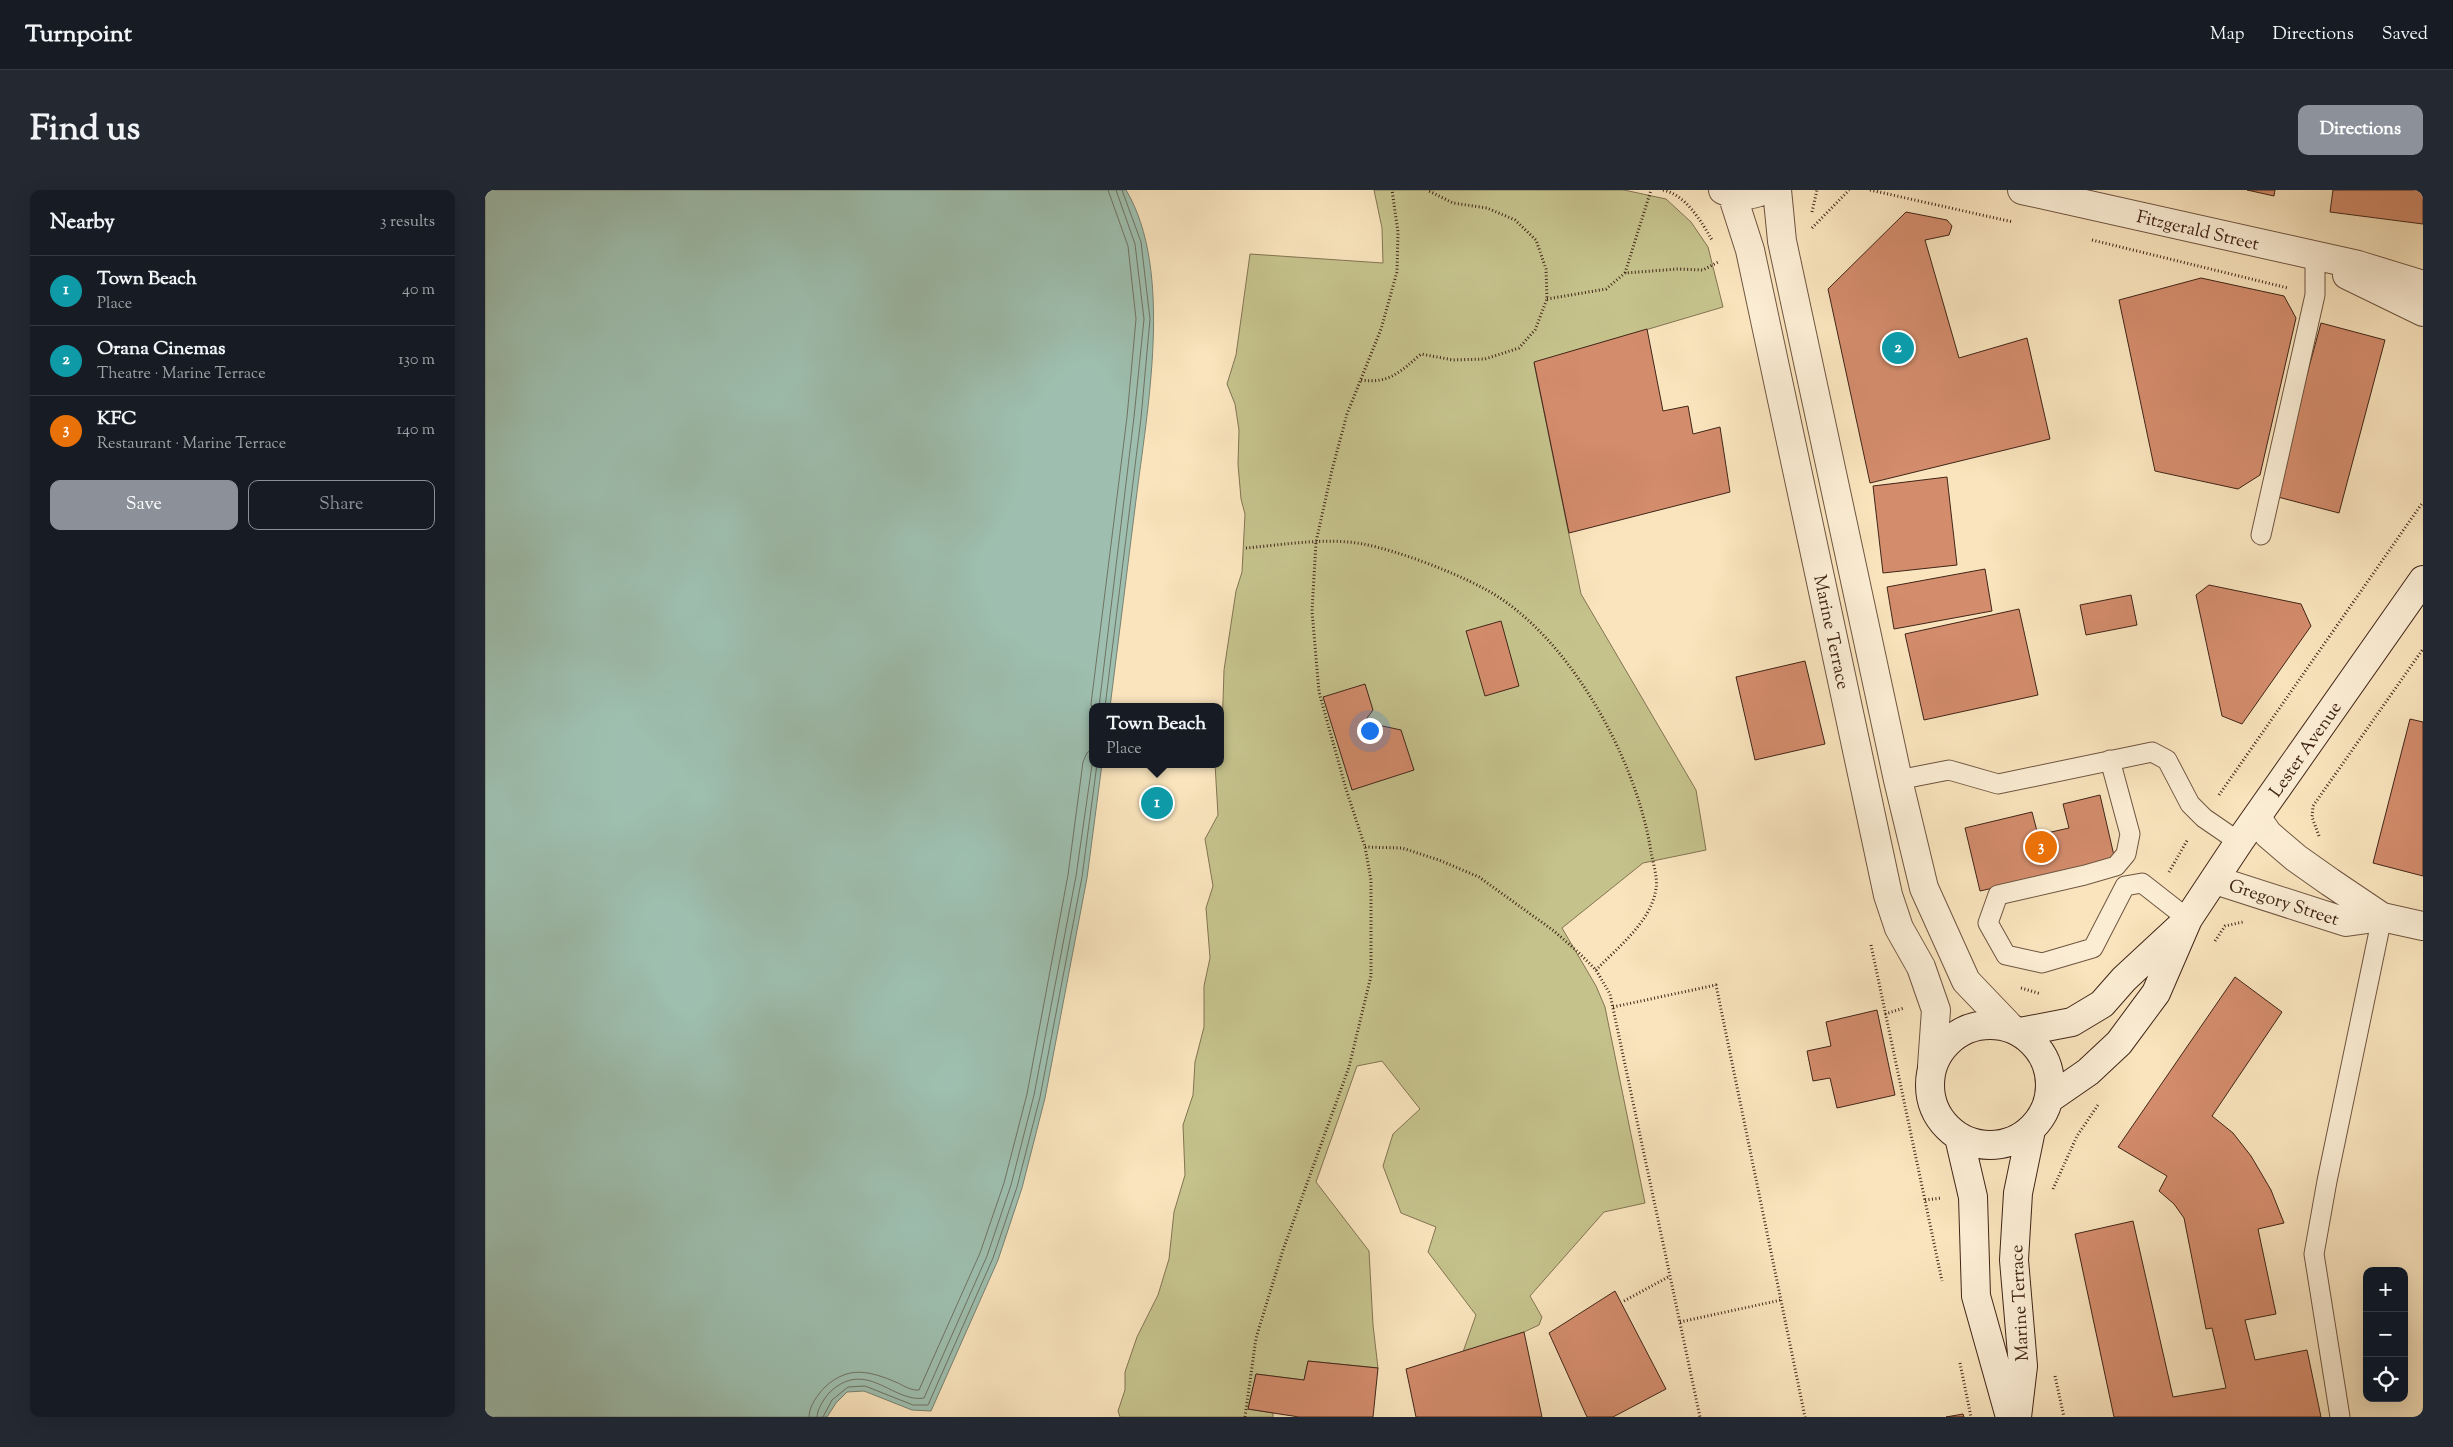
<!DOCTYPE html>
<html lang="en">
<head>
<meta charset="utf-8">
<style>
	body { margin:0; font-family:"Sorts Mill Goudy",serif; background:#242831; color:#f1f3f6 }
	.controls { position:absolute; right:15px; bottom:15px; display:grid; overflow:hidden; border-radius:10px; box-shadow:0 5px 20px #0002 }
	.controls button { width:45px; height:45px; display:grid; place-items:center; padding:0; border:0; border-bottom:1px solid #363941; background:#171b24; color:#f1f3f6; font:25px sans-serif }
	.you { position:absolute; left:884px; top:540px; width:18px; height:18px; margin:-12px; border:4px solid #fff; border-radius:50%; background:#1a73e8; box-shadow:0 0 0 8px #1a73e833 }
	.badge { display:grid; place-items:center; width:32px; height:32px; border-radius:50%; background:#8c9099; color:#fff; font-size:16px; font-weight:700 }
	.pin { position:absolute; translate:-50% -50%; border:2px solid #fff; box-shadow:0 1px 5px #0006 }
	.popup { position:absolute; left:604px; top:513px; width:135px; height:65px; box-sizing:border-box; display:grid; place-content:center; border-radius:10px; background:#171b24; filter:drop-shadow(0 1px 4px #0005); font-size:16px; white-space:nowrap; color:#9ea1a6 }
	.popup b { font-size:19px; color:#f1f3f6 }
	.popup::after { content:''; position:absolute; left:50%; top:100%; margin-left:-10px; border:10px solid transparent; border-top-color:#171b24 }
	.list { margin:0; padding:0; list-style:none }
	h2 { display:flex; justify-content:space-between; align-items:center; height:65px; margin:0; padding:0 20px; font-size:21px }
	h2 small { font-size:16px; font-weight:400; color:#9ea1a6 }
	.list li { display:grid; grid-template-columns:32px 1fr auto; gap:15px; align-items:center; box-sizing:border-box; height:70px; padding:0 20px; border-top:1px solid #363941 }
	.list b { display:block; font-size:19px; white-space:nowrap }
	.list p { margin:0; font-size:16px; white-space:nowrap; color:#9ea1a6 }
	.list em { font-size:16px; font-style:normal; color:#9ea1a6 }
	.actions { display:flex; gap:10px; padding:15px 20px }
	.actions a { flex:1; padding:11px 0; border:1px solid #8c9099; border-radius:10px; text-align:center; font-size:18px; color:#8c9099 }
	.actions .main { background:#8c9099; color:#fff }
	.icon { flex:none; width:28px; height:28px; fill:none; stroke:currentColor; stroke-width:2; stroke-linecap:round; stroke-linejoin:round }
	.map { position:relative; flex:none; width:1938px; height:1227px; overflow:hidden; border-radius:10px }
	header { display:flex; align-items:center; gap:30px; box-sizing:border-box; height:70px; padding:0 25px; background:#171b24; border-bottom:1px solid #363941 }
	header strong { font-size:24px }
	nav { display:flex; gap:28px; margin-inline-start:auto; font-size:18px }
	.intro { display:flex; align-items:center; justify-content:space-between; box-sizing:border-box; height:120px; padding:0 30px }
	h1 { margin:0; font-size:35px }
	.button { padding:12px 22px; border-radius:10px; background:#8c9099; color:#fff; font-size:18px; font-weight:700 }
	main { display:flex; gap:30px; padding:0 30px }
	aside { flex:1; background:#171b24; border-radius:10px; box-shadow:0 5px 20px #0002 }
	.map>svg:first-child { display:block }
	.green { fill:#c5c28c; stroke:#837452 }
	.water { fill:#9ebfaf; stroke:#798172 }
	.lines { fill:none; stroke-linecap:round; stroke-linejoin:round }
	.shore { stroke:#707263; stroke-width:1 }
	.building { fill:#d38c6c; stroke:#412517 }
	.service-casing { stroke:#6f5540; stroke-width:21 }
	.tertiary-casing { stroke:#6f5540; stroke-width:30 }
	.secondary-casing { stroke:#412517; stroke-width:30 }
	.path { stroke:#412517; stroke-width:3; stroke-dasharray:1 2.5; stroke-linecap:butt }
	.service { stroke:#fbedd4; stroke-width:19 }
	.tertiary { stroke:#fbedd4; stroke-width:28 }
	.secondary { stroke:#fbedd4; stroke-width:28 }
	.labels { text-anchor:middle; stroke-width:4.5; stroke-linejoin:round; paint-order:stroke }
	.street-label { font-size:18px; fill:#412517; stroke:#fbedd4 }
</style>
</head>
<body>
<header>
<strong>Turnpoint</strong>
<nav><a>Map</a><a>Directions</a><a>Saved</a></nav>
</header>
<div class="intro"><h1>Find us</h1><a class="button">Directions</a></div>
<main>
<aside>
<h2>Nearby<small>3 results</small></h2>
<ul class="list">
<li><span class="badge" style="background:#0f9aa8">1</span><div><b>Town Beach</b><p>Place</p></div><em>40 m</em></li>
<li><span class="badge" style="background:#0f9aa8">2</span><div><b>Orana Cinemas</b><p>Theatre · Marine Terrace</p></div><em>130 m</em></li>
<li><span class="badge" style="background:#e8710a">3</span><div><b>KFC</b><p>Restaurant · Marine Terrace</p></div><em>140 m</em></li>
</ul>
<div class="actions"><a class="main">Save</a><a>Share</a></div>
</aside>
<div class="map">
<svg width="1938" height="1227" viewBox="0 0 1938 1227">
	<rect width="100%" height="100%" fill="#f9e4bd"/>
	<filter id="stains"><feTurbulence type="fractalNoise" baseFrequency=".004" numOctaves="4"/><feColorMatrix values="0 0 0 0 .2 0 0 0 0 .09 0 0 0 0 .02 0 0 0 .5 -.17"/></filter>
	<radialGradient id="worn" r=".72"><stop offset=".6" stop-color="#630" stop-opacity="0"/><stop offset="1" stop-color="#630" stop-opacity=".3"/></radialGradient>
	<path class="green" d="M889 0H1139L1181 9 1206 32 1223 57 1238 117 1049 173 1096 404 1211 600 1221 660 1158 673 1077 738 1111 796 1120 817 1160 1013 1119 1022 1045 1106 1057 1127 1054 1135 1039 1142 978 1162 991 1125 943 1062 951 1037 916 1023 898 976 908 944 935 919 897 871 872 876 831 992 884 1061 888 1135 893 1178 823 1171 819 1190 771 1184 763 1219 788 1223V1227H635L633 1221 640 1200V1182L652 1147 673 1105 684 1069 689 1022 700 985 698 935 708 905 710 872 719 837V796L725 768 721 718 728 696 720 649 733 625 730 574H736L739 480 751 401 757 382 760 324 756 309 753 274 754 240 750 214 742 194 751 165 765 64 898 73 897 38Z"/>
	<path class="water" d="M0 0H641C689 80 662 221 651 310 642 379 634 448 625 517H608V574H617L602 688 560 908 537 998 513 1070 446 1221 427 1220 379 1201 362 1202 351 1213 342 1227H0Z"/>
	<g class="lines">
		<path class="shore" d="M614 517 649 227 659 129 650 54 631 0
			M620 517 656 228 665 129 656 52 637 0
			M608 524 606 514 642 227 651 129 643 56 623 0
			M324 1227C324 1216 333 1204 340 1197 364 1175 385 1181 413 1193 419 1196 427 1201 434 1200L495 1063 519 993 542 904 583 685 598 572 602 563 608 558
			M332 1227C332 1219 339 1209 344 1203 381 1167 407 1213 439 1208L502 1066 526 995 549 905 591 686 608 568
			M338 1227 347 1210 363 1197 380 1196 428 1215H443L508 1068 532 997 555 907 597 687 612 574"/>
	</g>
	<path class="building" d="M1762 0H1790L1789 6Z
		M1848 0H1938V34L1845 22Z
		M1421 22 1462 30 1467 36 1464 45 1440 50 1474 168 1542 148 1565 249 1385 293 1343 99Z
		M1716 88 1799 106 1811 128 1775 285 1753 299 1670 281 1634 110Z
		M1836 133 1900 150 1854 323 1789 306Z
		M1162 139 1178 221 1203 216 1208 244 1235 237 1245 302 1084 343 1049 172Z
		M1462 287 1472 375 1398 383 1388 296Z
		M1500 379 1507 421 1409 439 1402 397Z
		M1724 395 1816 414 1826 436 1757 534 1737 526 1711 405Z
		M1646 405 1652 435 1601 445 1595 415Z
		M1534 419 1553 505 1439 530 1420 444Z
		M1016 431 1034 496 1000 506 981 441Z
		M1320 471 1340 554 1270 570 1251 487Z
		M880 494 888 520 879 532 916 540 929 580 867 600 838 507Z
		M1925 529 1938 532V686L1888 673Z
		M1615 605 1630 670 1495 701 1480 638 1547 622 1553 645 1584 638 1578 614Z
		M1750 787 1797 822 1727 926 1748 943 1766 966 1786 1000 1799 1033 1773 1039 1791 1124 1760 1130 1770 1170 1822 1160 1836 1227H1629L1590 1044 1648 1031 1688 1207 1741 1198 1727 1138 1721 1139 1699 1028 1689 1014 1674 1001 1682 986 1633 957Z
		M1392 820 1410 905 1352 918 1345 888 1328 891 1322 861 1346 856 1341 832Z
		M1130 1101 1181 1199 1128 1227H1102L1064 1143Z
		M1039 1142 1057 1227H931L921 1179Z
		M823 1171 893 1178 888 1227H814L763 1219 771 1184 819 1190Z
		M1478 1224 1479 1227H1461Z"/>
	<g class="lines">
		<g class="service-casing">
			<path id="service" d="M1776 345 1830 105V67
				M1625 570 1645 644 1641 664 1631 676 1600 685 1513 705 1503 733 1521 765 1557 773 1608 758 1640 696 1657 693 1703 729
				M1413 590 1464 580 1513 594 1667 562 1682 570 1705 614 1719 628 1754 652
				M1855 1227 1829 1064 1842 991 1897 727"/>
		</g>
		<g class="tertiary-casing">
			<path id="tertiary" d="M1238 0C1252 7 1264 7 1279 0
				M1292 0 1297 51 1413 590 1439 698 1481 791 1525 837
				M1537 0 1873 75 1938 95
				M1247 4 1265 60 1403 705 1414 738 1436 777 1451 820 1447 876
				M1862 85 1938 122
				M1772 628 1783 644 1811 668 1845 692 1897 727 1938 736
				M1730 690 1861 732 1897 727"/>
		</g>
		<g class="secondary-casing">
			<path id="secondary" d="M1445 895a60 60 0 1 1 120 0a60 60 0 1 1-120 0Z
				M1535 842 1587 832 1617 814 1639 789 1695 737
				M1564 909 1603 882 1634 853 1671 803 1703 729 1754 652 1938 390
				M1474 947 1488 1007 1491 1106 1525 1227
				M1532 1227 1538 1176 1529 1070 1533 1003 1546 940"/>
		</g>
		<path class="path" d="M1178 0C1201 5 1216 31 1227 50
			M1385 0 1528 32
			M1327 22 1332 0
			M1327 38 1364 0
			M1607 50 1803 98
			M1140 83 1166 0
			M1062 109 1121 99 1140 83 1193 79 1218 80 1235 71
			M876 190C904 194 915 182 936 164L968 170 1000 169 1034 158 1050 140 1062 109 1061 79 1051 50 1030 30 1002 18 968 13 942 0
			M761 358C798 355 840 347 878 354 914 361 966 381 998 398 1083 442 1152 570 1166 662 1168 673 1173 688 1171 699 1166 732 1133 757 1111 780
			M1734 605 1938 312
			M1834 646 1827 627 1828 616 1938 459
			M880 657 917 658 954 670 994 687 1069 741 1093 762 1111 780 1125 804 1215 1227
			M1684 682 1703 649
			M1730 751 1740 736 1758 732
			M1386 755 1457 1091
			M1536 798 1556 804
			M1128 817 1231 795 1320 1227
			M1400 824 1419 818
			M1568 999 1592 946 1613 915
			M1440 1010 1457 1008
			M1139 1111 1185 1086
			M1195 1132 1296 1110
			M1475 1173 1486 1227
			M1570 1186 1579 1227
			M760 1227 771 1148 798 1060 864 877 886 786V690L880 657 861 599 834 502 827 421 831 352 847 280 862 224 896 139 912 82 913 42 907 0"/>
		<use href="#service" class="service"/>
		<use href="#tertiary" class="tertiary"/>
		<use href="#secondary" class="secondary"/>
	</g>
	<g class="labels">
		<g class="street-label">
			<text transform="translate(1713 40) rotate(13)" y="6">Fitzgerald Street</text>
			<text transform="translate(1347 442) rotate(78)" y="6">Marine Terrace</text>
			<text transform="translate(1820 559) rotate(-55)" y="6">Lester Avenue</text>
			<text transform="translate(1799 712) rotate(18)" y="6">Gregory Street</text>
			<text transform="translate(1534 1113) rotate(-93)" y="6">Marine Terrace</text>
		</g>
	</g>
	<rect width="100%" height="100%" filter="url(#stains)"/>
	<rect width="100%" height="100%" fill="url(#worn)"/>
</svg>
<div class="controls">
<button>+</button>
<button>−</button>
<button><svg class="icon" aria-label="locate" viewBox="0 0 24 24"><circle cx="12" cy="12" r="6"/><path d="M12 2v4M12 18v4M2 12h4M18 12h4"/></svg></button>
</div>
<div class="you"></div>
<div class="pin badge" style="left:672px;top:613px;background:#0f9aa8">1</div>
<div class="popup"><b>Town Beach</b>Place</div>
<div class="pin badge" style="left:1413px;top:158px;background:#0f9aa8">2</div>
<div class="pin badge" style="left:1556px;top:657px;background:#e8710a">3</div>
</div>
</main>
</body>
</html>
